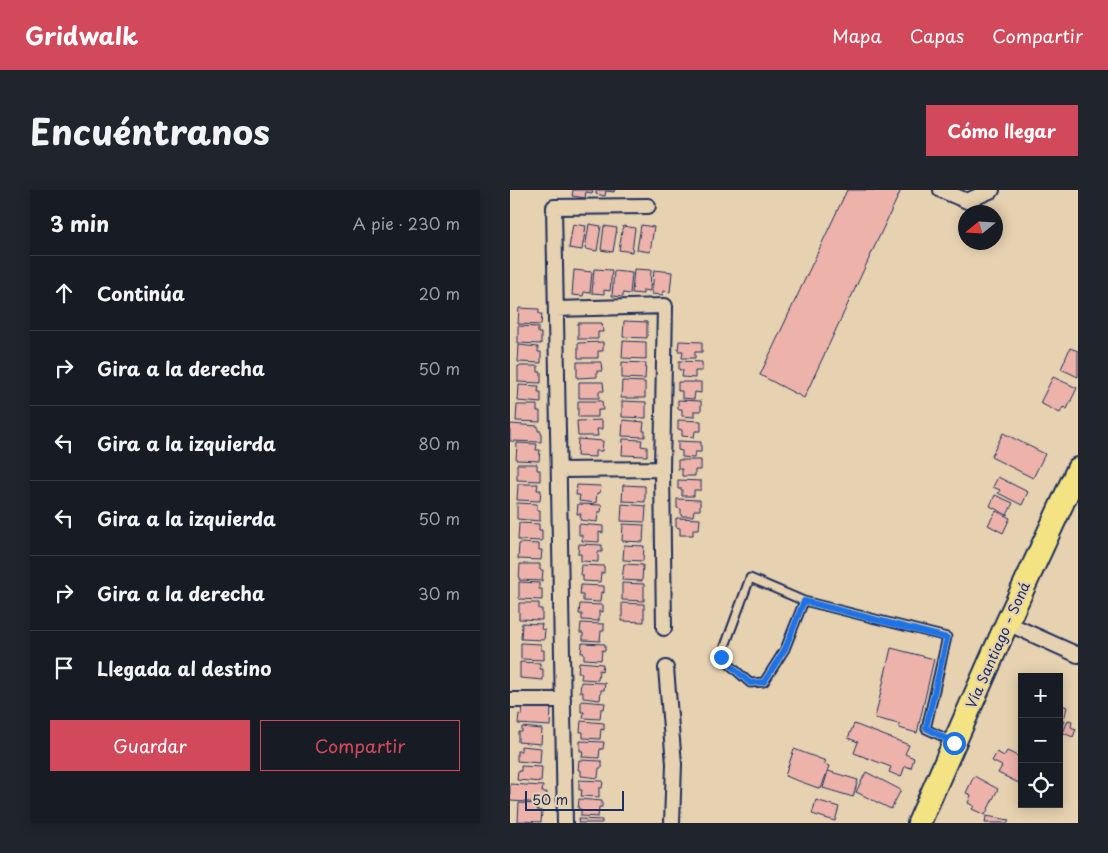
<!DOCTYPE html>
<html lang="es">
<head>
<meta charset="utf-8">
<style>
	body { margin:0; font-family:"Playpen Sans",sans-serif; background:#20242c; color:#f1f3f6 }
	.controls { position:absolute; right:15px; bottom:15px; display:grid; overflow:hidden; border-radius:0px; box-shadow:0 2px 12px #0003 }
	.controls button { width:45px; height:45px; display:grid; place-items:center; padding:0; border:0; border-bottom:1px solid #363941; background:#171b24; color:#f1f3f6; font:25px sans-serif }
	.compass { position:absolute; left:448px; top:15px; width:45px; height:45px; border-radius:50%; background:#171b24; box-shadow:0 2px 12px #0003; rotate:252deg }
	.scale { position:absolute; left:15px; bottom:12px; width:99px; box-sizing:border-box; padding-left:5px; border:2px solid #1b2f5e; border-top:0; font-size:14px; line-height:18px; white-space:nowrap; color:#1b2f5e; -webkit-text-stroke:4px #e6d1b0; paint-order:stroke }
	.stop { position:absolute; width:15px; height:15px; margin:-11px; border:4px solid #1a73e8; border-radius:50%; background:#fff }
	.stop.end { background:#1a73e8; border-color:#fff; box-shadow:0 1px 5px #0008 }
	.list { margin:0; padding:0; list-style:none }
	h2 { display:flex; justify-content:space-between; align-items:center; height:65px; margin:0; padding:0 20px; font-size:21px }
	h2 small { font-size:16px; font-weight:400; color:#9ea1a6 }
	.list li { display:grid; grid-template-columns:32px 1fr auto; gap:15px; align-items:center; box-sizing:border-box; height:75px; padding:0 20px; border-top:1px solid #363941 }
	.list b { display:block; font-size:19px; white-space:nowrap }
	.list em { font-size:16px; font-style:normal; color:#9ea1a6 }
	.actions { display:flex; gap:10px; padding:15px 20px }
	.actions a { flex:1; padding:11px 0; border:1px solid #d1495b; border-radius:0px; text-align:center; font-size:18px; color:#d1495b }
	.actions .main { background:#d1495b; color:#fff }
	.icon { flex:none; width:28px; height:28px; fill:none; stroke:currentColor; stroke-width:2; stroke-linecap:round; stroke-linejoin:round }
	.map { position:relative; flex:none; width:568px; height:633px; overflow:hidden; border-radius:0px }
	header { display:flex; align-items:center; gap:30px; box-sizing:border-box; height:70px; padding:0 25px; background:#d1495b; color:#fff }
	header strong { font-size:24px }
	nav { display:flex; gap:28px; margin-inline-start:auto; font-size:18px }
	.intro { display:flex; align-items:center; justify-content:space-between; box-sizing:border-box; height:120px; padding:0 30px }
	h1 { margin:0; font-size:35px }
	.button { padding:12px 22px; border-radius:0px; background:#d1495b; color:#fff; font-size:18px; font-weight:700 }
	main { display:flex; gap:30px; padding:0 30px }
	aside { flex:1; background:#171b24; border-radius:0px; box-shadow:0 2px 12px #0003 }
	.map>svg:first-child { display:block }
	.building { fill:#edb2aa; stroke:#1b2f5e }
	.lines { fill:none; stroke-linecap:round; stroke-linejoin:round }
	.service-casing { stroke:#1b2f5e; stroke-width:11 }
	.minor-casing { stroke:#1b2f5e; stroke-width:18 }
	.primary-casing { stroke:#1b2f5e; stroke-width:26 }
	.service { stroke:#e6d1b0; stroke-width:7 }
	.minor { stroke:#e6d1b0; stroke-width:14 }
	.primary { stroke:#f4e382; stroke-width:22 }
	.route { stroke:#1a73e8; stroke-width:6 }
	.labels { text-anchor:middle; stroke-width:4.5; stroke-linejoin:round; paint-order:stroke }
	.street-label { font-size:14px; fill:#1b2f5e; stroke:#e6d1b0 }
</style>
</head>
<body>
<header>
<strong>Gridwalk</strong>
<nav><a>Mapa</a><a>Capas</a><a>Compartir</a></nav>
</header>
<div class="intro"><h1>Encuéntranos</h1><a class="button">Cómo llegar</a></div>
<main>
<aside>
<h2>3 min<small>A pie · 230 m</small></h2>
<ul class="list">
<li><svg class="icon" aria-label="ahead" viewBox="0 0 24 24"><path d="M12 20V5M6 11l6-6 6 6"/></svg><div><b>Continúa</b></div><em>20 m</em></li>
<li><svg class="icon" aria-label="right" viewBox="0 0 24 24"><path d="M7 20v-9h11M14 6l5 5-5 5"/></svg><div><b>Gira a la derecha</b></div><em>50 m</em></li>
<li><svg class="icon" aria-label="left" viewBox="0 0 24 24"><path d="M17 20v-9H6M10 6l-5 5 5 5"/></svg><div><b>Gira a la izquierda</b></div><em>80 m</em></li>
<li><svg class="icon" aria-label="left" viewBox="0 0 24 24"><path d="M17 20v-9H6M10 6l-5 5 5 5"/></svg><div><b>Gira a la izquierda</b></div><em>50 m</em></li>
<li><svg class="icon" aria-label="right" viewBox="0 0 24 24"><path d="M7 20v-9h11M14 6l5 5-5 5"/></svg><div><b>Gira a la derecha</b></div><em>30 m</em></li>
<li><svg class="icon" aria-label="arrive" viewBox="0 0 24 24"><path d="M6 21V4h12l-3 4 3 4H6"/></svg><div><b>Llegada al destino</b></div></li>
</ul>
<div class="actions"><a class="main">Guardar</a><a>Compartir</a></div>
</aside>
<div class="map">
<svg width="568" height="633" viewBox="0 0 568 633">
	<rect width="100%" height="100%" fill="#e6d1b0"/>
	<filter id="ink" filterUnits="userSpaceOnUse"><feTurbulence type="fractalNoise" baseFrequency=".02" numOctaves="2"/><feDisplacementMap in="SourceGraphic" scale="10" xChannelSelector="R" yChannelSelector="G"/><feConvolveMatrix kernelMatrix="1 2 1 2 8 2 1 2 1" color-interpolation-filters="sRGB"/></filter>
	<g filter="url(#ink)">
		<path class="building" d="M63 0H83L82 3 76 2 75 8 62 6Z
			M86 0H105L104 2 96 1 95 6 86 4Z
			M337 0H391L294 208 250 185Z
			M63 34 76 36 72 60 59 58Z
			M79 34 91 36 87 61 75 59Z
			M131 35 144 37 140 62 127 60Z
			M94 36 107 38 103 62 91 60Z
			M113 36 125 38 122 62 109 60Z
			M84 79 102 80 100 101 94 100V104L82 103Z
			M124 79 141 80 140 101 133 100V104L122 103Z
			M64 80 82 82 80 103 74 102 73 106 62 105Z
			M144 80 162 82 160 102 154 101 153 105 142 104Z
			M104 81 122 83 120 104 113 103V107L102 106Z
			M9 118 29 119V124H32L31 135 8 134Z
			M114 131 137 132V148L113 147Z
			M68 133H92L93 142H88V149H68Z
			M8 136 28 137V143H31V154L8 153Z
			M113 151 136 152V169L112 168Z
			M169 151 192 152V162H185V168H172L173 161H168Z
			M93 152V161H88V168H68V153Z
			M9 155 28 157V162H31V173L8 172Z
			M560 158 568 161V187L551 179Z
			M169 171 192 172V181H185V188L172 187 173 180H169Z
			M67 172H91L92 181H87V187L67 188Z
			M112 172 136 173 135 189 112 188Z
			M8 176H28V182H31V193L8 192Z
			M543 187 567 198 557 219 553 217 550 223 530 213Z
			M112 191 135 192V208H111Z
			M69 192H93L94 201H89V208H69Z
			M168 192H191V203L185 202 184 209 172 208V201H168Z
			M9 195 29 196 28 202H31V213L8 211Z
			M168 210 191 211V221H184V227L172 226V219H168Z
			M68 211H92L93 220H88V227H68Z
			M112 211 136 212V228L112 227Z
			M7 215H27V221H30V232L6 231Z
			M92 230V239H87L88 246H68L67 231Z
			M113 230 134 232 133 241H135V247L112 246Z
			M168 230 191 231V241H185L184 247 172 246V240L168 239Z
			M0 234 28 236V241H31V252L0 251Z
			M493 243 535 264 523 288 481 267Z
			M68 249 93 251 92 261H85V267L67 266Z
			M113 249 132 250 131 256 137 257V266L112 265Z
			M168 251 191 252V262H185L184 268 172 267V261L168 260Z
			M7 253 27 254 26 260H30L29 271 6 270Z
			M168 270H191V280H185V286H172V279H168Z
			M7 274H27V280H30V291L7 290Z
			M488 287 518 302 512 315 488 303 490 300 483 297Z
			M168 290 191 291V300H184V306H172V299H168Z
			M8 294H28L27 300H31L30 311 7 310Z
			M67 295 91 296 90 303H87L86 313 69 311 70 305H66Z
			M113 295 135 296V312L112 311Z
			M485 305 503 313 497 325 480 316Z
			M167 309 190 310V320H184L183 326H171V319L167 318Z
			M7 313 27 314V320H30V331L7 329Z
			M68 314 92 315 91 322H88L87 332 70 330 71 324H67Z
			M112 314 136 316 135 332 111 331Z
			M486 321 500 328 493 343 478 335Z
			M166 328 190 329 189 339H183V345H170V338L166 337Z
			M9 333 29 334V340H32V351L8 350Z
			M69 334 93 336V343L89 342V352L72 351V345H69Z
			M113 334 134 335 133 352 112 351Z
			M9 353 29 354V360H32L31 370 8 369Z
			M69 354 92 355V362H88V372L71 371V364H68Z
			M114 355 134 356 133 371 113 370Z
			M10 374H30V380H33L32 391 9 390Z
			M114 374 133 375 132 391 112 390Z
			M71 375 94 376V383H91L90 392 73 391V385H70Z
			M9 392 29 393V399H32V410L9 409Z
			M112 393 134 394V411L112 410Z
			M71 395 94 396V403L91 402 90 412 73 411V405H70Z
			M9 413H29V419H32V430L9 429Z
			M112 413 134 414V432L112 431Z
			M70 414 93 415V422L89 421V431L72 430V424H69Z
			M12 433 32 434 31 439 35 440 34 450 11 449Z
			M71 433 94 434V441H91L90 451 73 450V443H70Z
			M11 453 31 454V460H34V470L11 469Z
			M72 453 95 454V461L92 460 91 470 74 469V463H71Z
			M381 458 424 469 407 543 389 538V534L365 528Z
			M10 472 30 473V479H33V490L10 488Z
			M69 472 93 474 92 481 89 480 88 490 71 489 72 483H68Z
			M71 492 95 493 94 500H91L90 510 73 508V502H70Z
			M71 511 95 513 94 519H91L90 529 73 528 74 522H71Z
			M549 514 557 517 552 538 549 537Z
			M13 515 41 518 40 536 8 534 9 524 12 525Z
			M558 530 562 531 561 537 566 539 563 547 553 543Z
			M71 531 94 533V540L91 539 90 549 73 548V542H70Z
			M344 534 399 555 395 564 404 568 401 578 395 576 391 587 379 582 381 577 344 563 348 552 338 548Z
			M12 537 32 539 31 554 8 552V542H12Z
			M70 551 94 552 93 559H90L89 568 72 567 73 561H70Z
			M11 556 31 558 30 573 7 571V561H11Z
			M284 559 316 571 314 574 319 576 311 599 275 586Z
			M497 561 512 568 511 594 488 583 492 576 482 571 487 562 494 566Z
			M69 570 92 571V578H89L88 588 71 586V580H68Z
			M11 576 32 577 31 592 7 590 8 581H11Z
			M318 581 348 590 343 607 313 598Z
			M356 582 391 600 381 619 346 602Z
			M464 586 488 599 475 625 462 619 464 616 458 613 461 605 456 603Z
			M69 590 93 591 92 598H89V607L71 606 72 600H69Z
			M0 594 33 596 32 602H37L36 613 0 611Z
			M69 609 92 611V617H89L88 627 71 626V619H68Z
			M306 610 329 617 325 631 302 624Z
			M9 613 28 614 27 620 32 621 31 632 8 631Z
			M476 626 499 630 498 633H475Z
			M69 629 92 630V633H68Z"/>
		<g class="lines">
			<g class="service-casing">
				<path id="service" d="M294 411 275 459 254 492 240 493 211 467 240 388 294 411 437 447 416 539 442 551"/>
			</g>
			<g class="minor-casing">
				<path id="minor" d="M431 0 457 11 482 0
					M46 119 155 116 152 279 154 438
					M49 280 152 279
					M497 433 568 465
					M156 478 164 574 162 633
					M0 510H53
					M55 633 44 17 138 16"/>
			</g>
			<g class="primary-casing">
				<path id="primary" d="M409 633 497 433 568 279"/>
			</g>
			<use href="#service" class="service"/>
			<use href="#minor" class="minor"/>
			<use href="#primary" class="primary"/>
		</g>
	</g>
	<g class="lines" filter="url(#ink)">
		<path class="route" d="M211 467 240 493 254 492 275 459 294 411 437 448 416 538 444 553"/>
	</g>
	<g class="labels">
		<g class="street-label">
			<text transform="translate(488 455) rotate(-66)" y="5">Vía Santiago - Soná</text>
		</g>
	</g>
</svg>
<div class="controls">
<button>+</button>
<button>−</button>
<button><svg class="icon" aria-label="locate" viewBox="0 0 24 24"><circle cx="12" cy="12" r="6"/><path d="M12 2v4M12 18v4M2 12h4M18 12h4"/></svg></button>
</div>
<svg class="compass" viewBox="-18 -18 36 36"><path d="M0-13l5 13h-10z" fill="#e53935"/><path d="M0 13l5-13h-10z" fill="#9ea1a6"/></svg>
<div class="scale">50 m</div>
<div class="stop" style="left:444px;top:553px"></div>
<div class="stop end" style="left:211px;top:467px"></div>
</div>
</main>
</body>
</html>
